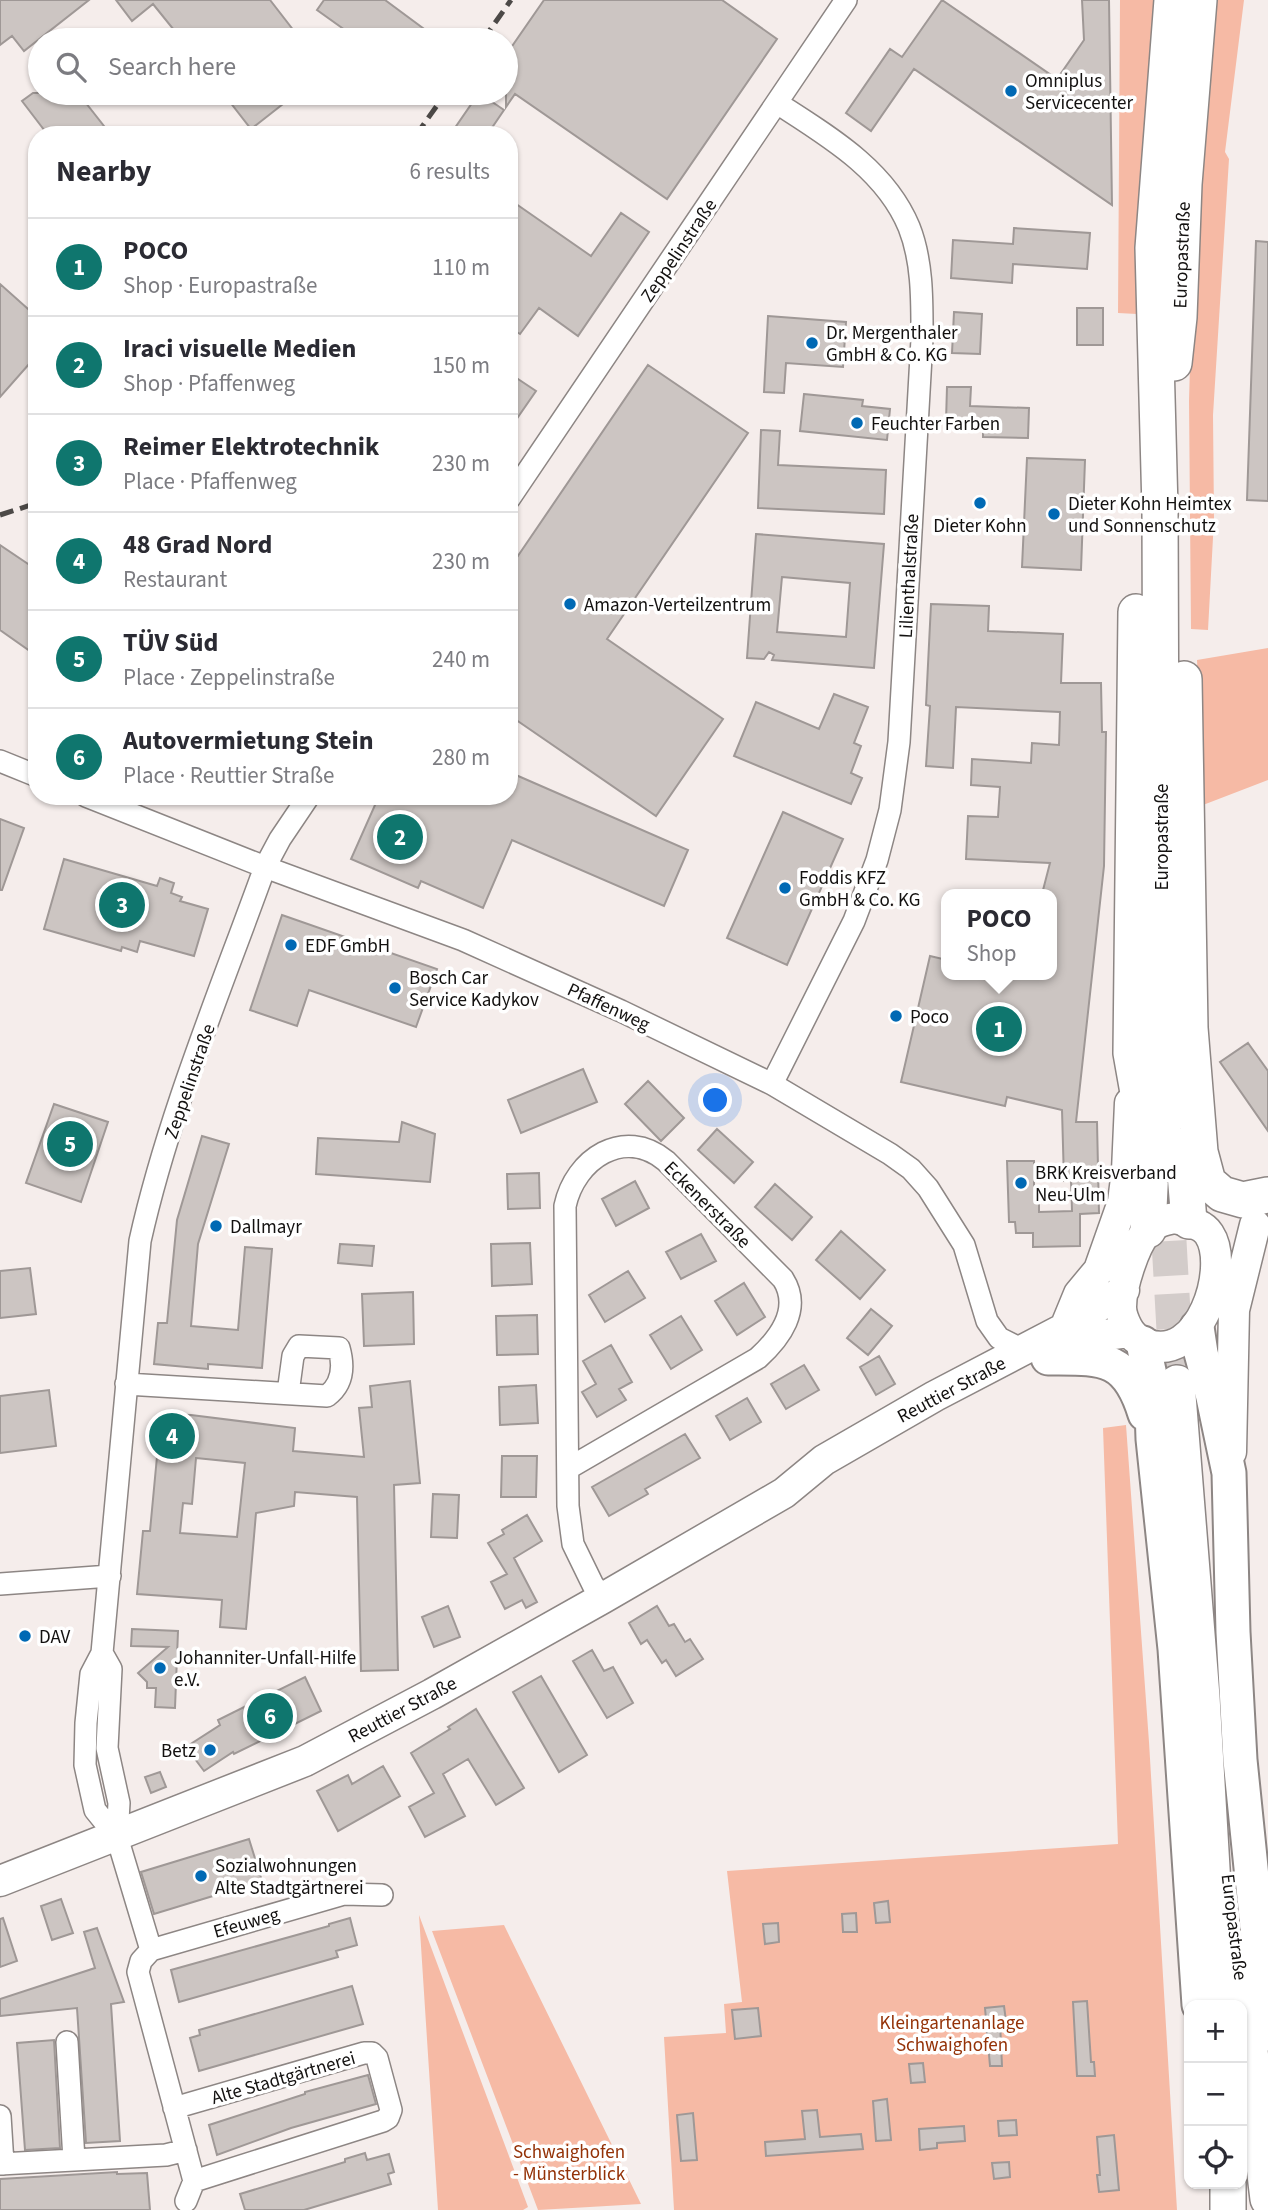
<!DOCTYPE html>
<html lang="en">
<head>
<meta charset="utf-8">
<style>
	body { margin:0; font-family:"Source Sans 3",sans-serif; background:#f7f7f7; color:#2b2b33 }
	.controls { position:absolute; right:21px; bottom:21px; display:grid; overflow:hidden; border-radius:14px; box-shadow:0 2px 5px #0004 }
	.controls button { width:63px; height:63px; display:grid; place-items:center; padding:0; border:0; border-bottom:2px solid #e1e1e2; background:#fff; color:#2b2b33; font:35px sans-serif }
	.you { position:absolute; left:716px; top:1101px; width:24px; height:24px; margin:-18px; border:5px solid #fff; border-radius:50%; background:#1a73e8; box-shadow:0 0 0 10px #1a73e833 }
	.badge { display:grid; place-items:center; width:46px; height:46px; border-radius:50%; background:#0f766e; color:#fff; font-size:23px; font-weight:700 }
	.pin { position:absolute; translate:-50% -50%; border:4px solid #fff; box-shadow:0 2px 7px #0006 }
	.popup { position:absolute; left:941px; top:889px; width:116px; height:91px; box-sizing:border-box; display:grid; place-content:center; border-radius:14px; background:#fff; filter:drop-shadow(0 2px 5px #0005); font-size:23px; white-space:nowrap; color:#7c7c81 }
	.popup b { font-size:26px; color:#2b2b33 }
	.popup::after { content:''; position:absolute; left:50%; top:100%; margin-left:-14px; border:14px solid transparent; border-top-color:#fff }
	.list { margin:0; padding:0; list-style:none }
	h2 { display:flex; justify-content:space-between; align-items:center; height:91px; margin:0; padding:0 28px; font-size:30px }
	h2 small { font-size:23px; font-weight:400; color:#7c7c81 }
	.list li { display:grid; grid-template-columns:46px 1fr auto; gap:21px; align-items:center; box-sizing:border-box; height:98px; padding:0 28px; border-top:2px solid #e1e1e2 }
	.list b { display:block; font-size:26px; white-space:nowrap }
	.list p { margin:0; font-size:23px; white-space:nowrap; color:#7c7c81 }
	.list em { font-size:23px; font-style:normal; color:#7c7c81 }
	.icon { flex:none; width:38px; height:38px; fill:none; stroke:currentColor; stroke-width:2; stroke-linecap:round; stroke-linejoin:round }
	.map { position:relative; flex:none; width:1268px; height:2210px; overflow:hidden }
	.search { position:absolute; background:#fff; box-shadow:0 2px 5px #0004; left:28px; top:28px; width:490px; height:77px; display:flex; align-items:center; gap:18px; box-sizing:border-box; padding:0 24px; border-radius:38px; color:#7c7c81; font-size:26px }
	.panel { position:absolute; background:#fff; box-shadow:0 2px 5px #0004; left:28px; top:126px; width:490px; height:679px; border-radius:28px }
	.map>svg:first-child { display:block }
	.green { fill:#f6baa5 }
	.building { fill:#ccc5c2; stroke:#9f9896; stroke-width:2; fill-rule:evenodd }
	.lines { fill:none; stroke-linecap:round; stroke-linejoin:round }
	.trunk-tunnel { stroke:#d3ccca; stroke-width:35; stroke-dasharray:35 18; stroke-linecap:butt }
	.minor-casing { stroke:#8d8684; stroke-width:24 }
	.secondary-casing { stroke:#8d8684; stroke-width:33 }
	.primary-casing { stroke:#8d8684; stroke-width:37 }
	.trunk-casing { stroke:#8d8684; stroke-width:38 }
	.minor { stroke:#fff; stroke-width:21 }
	.secondary { stroke:#fff; stroke-width:30 }
	.primary { stroke:#fff; stroke-width:33 }
	.trunk { stroke:#fff; stroke-width:35 }
	.rail { stroke:#4c4947; stroke-width:5; stroke-dasharray:14 7; stroke-linecap:butt }
	.poi-dot { fill:#0069b4; stroke:#fff; stroke-width:2.5 }
	.labels { text-anchor:middle; stroke-width:7; stroke-linejoin:round; paint-order:stroke }
	.poi-label { font-size:19px; fill:#131110; stroke:#fff; text-anchor:start }
	.street-label { font-size:19px; fill:#131110; stroke:#fff }
	.park-label { font-size:19px; fill:#943207; stroke:#fff }
</style>
</head>
<body>
<div class="map">
<svg width="1268" height="2210" viewBox="0 0 1268 2210">
	<rect width="100%" height="100%" fill="#f5edeb"/>
	<path class="green" d="M1120 0H1156L1137 314 1118 313Z
		M1207 0H1244L1225 152 1229 159 1213 415 1214 519 1208 630 1191 629 1189 401 1197 118Z
		M1268 648V780L1203 805 1197 660Z
		M1126 1425 1149 1742 1177 2210H674L664 2037 726 2033 724 2004 742 2002 727 1871 1118 1844 1103 1428Z
		M419 1915 528 2207 523 2210H438Z
		M504 1925 641 2204 538 2210 432 1931Z"/>
	<path class="building" d="M0 0H89L24 51 12 36 0 45Z
		M116 0H270L301 40H182L153 4 132 21Z
		M324 0H385L439 40H359L317 10Z
		M544 0H722L777 39 667 199 515 94 506 107V55Z
		M942 0 1057 79 1084 40 1082 0H1109L1112 205 914 69 871 131 846 113 890 49 902 57Z
		M33 93H78L111 135H48L22 101Z
		M223 93H297L251 129Z
		M479 93 504 110 487 135H450Z
		M509 199 591 256 621 213 649 232 578 336 539 308 520 334 509 327Z
		M1014 228 1090 233 1087 269 1013 264 1012 283 951 278 953 240 1013 244Z
		M1256 241 1268 242V501L1247 500Z
		M0 284 37 317V355L0 397Z
		M1077 308H1103V345H1077Z
		M954 312 982 314 980 354 952 353Z
		M768 316 846 322 843 367 786 363 784 393 764 392Z
		M648 365 748 433 607 639 723 719 656 816 509 715V569Z
		M509 373 536 391 509 430Z
		M947 387H971L970 406 1029 408 1028 438 983 437V421H946Z
		M804 394 863 400 862 406 890 409 887 440 800 431Z
		M761 430 780 431 778 465 886 470 884 514 758 508Z
		M1027 458 1085 460 1081 570 1022 567Z
		M756 534 884 544 874 668 772 660 774 655 769 652 764 659 747 658ZM782 577 850 583 846 637 777 632Z
		M0 545 37 570V656L0 630Z
		M931 604 989 606 988 631 1063 634 1061 683H1101L1102 732H1106L1104 866 1076 1122H1097L1099 1213 1080 1214V1246L1033 1247V1233H1016L1015 1222H1009L1007 1161H1034V1186H1039V1212L1072 1211 1071 1181H1064L1062 1110 1007 1097 1005 1106 901 1082 930 956 947 960V975H1052V894H1042L1050 863 966 859 968 816 998 817 1000 787 971 785 972 759 1031 763 1032 743 1059 745 1060 712 956 707 953 768 926 766 930 706 926 705Z
		M834 694 868 707 854 743 861 746 851 773 862 778 851 804 734 756 756 702 819 729Z
		M509 772 688 850 664 906 512 840 483 908 421 881 418 888 351 859 379 796H509Z
		M783 812 843 839 787 965 727 938Z
		M0 819 24 828 2 890H0Z
		M64 859 157 886 160 878 174 883 171 893 182 897 180 901 208 909 194 956 140 941 137 952 122 947 121 951 44 929Z
		M282 915 437 969 416 1027 309 990 297 1026 250 1010Z
		M1248 1043 1268 1071V1131L1220 1062Z
		M583 1069 597 1102 521 1133 508 1100Z
		M648 1081 684 1118 661 1141 625 1104Z
		M54 1104 108 1122 81 1202 26 1183Z
		M402 1122 435 1134 430 1182 316 1174 318 1138 399 1142Z
		M717 1129 753 1162 734 1183 698 1150Z
		M202 1136 229 1144 198 1244 191 1326 238 1330 245 1247 272 1249 262 1368 208 1364V1369L154 1364 158 1323H167L177 1220Z
		M539 1173 540 1208 508 1209 507 1174Z
		M635 1181 649 1208 616 1226 602 1199Z
		M775 1184 812 1217 792 1240 755 1207Z
		M841 1231 885 1270 860 1299 816 1260Z
		M701 1234 716 1261 681 1279 666 1252Z
		M530 1243 532 1284 492 1286 491 1244Z
		M340 1244 374 1246 372 1266 338 1263Z
		M30 1268 36 1314 0 1318V1271Z
		M628 1271 645 1298 605 1322 589 1295Z
		M744 1283 765 1317 737 1335 715 1301Z
		M413 1292 414 1344 364 1346 362 1294Z
		M871 1309 892 1326 868 1355 847 1338Z
		M537 1315 538 1354 497 1355 496 1316Z
		M681 1316 702 1350 671 1369 650 1335Z
		M611 1345 632 1382 619 1389 626 1400 597 1417 582 1392 596 1384 583 1361Z
		M879 1356 895 1384 876 1395 860 1367Z
		M804 1365 819 1390 786 1409 771 1384Z
		M410 1381 420 1483 394 1485 398 1670 361 1671 357 1497 295 1492 294 1506 256 1513 246 1629 220 1627 222 1600 137 1594 143 1531H150L161 1414 191 1415 295 1428 293 1451 364 1457 359 1408 372 1407 370 1386ZM196 1458 245 1463 237 1537 180 1533 183 1503 192 1504Z
		M536 1385 538 1423 500 1425 499 1387Z
		M49 1390 56 1446 0 1453V1396Z
		M747 1398 761 1422 730 1440 716 1416Z
		M685 1434 700 1458 645 1489 648 1494 609 1516 592 1487Z
		M502 1456H537L536 1497H501Z
		M433 1494 459 1495 457 1538 431 1537Z
		M527 1515 542 1541 514 1558 537 1602 526 1608 522 1600 505 1609 491 1582 507 1574 488 1543 504 1534 502 1530Z
		M448 1606 460 1637 434 1647 422 1617Z
		M657 1606 669 1626 674 1624 685 1642 690 1639 703 1659 676 1676 666 1660 662 1663 647 1640 641 1644 629 1623Z
		M132 1629 178 1631 175 1708 155 1707 156 1688H147V1682L138 1673 168 1647 131 1646Z
		M592 1650 604 1671 613 1667 633 1703 607 1718 573 1661Z
		M541 1676 587 1755 559 1772 513 1692Z
		M305 1677 321 1711 234 1754 233 1752 204 1771 186 1747 220 1725 218 1720Z
		M476 1709 524 1788 496 1805 468 1759 443 1774 465 1816 425 1837 409 1807 434 1793 411 1753 450 1729 448 1727Z
		M383 1766 400 1796 338 1831 317 1791 348 1775 352 1784Z
		M160 1772 166 1787 151 1793 145 1777Z
		M249 1839 262 1881 154 1914 141 1872Z
		M61 1899 73 1933 52 1940 41 1906Z
		M888 1901 890 1922 876 1923 874 1903Z
		M856 1913 857 1932H843L842 1914Z
		M3 1918 17 1961 0 1967V1919Z
		M350 1918 357 1945 336 1951 338 1957 179 2002 171 1970 329 1926V1924Z
		M778 1923 779 1942 765 1944 763 1924Z
		M97 1928 124 2002 111 2004 120 2141 86 2143 77 2008 0 2016V1999L95 1968 84 1932Z
		M352 1986 363 2024 199 2071 190 2038 200 2035 199 2030Z
		M1087 2001 1091 2062H1094L1095 2076H1077L1073 2002Z
		M1004 2006 1006 2021 1000 2022 1002 2066H990L985 2008Z
		M758 2008 761 2036 735 2039 732 2010Z
		M54 2040 60 2148 25 2150 17 2043Z
		M923 2063 925 2082 911 2083 909 2064Z
		M368 2075 376 2104 291 2128 217 2155 209 2125 305 2094V2092Z
		M887 2099 891 2140 876 2141 873 2101Z
		M817 2110 820 2137 861 2134 863 2149 766 2156 765 2142 805 2139 802 2111Z
		M693 2113 697 2160 681 2161 677 2115Z
		M1016 2120 1017 2135 999 2136 998 2121Z
		M964 2126 965 2141 937 2143V2148L920 2150 919 2129Z
		M1114 2135 1119 2190 1099 2192 1097 2175H1100L1097 2137Z
		M365 2153 367 2160 389 2154 394 2172 388 2174 391 2184 304 2210H245L240 2194 345 2162V2159Z
		M1009 2162 1010 2177 994 2179 992 2163Z
		M117 2172V2174L147 2173 150 2210H0V2179Z"/>
	<g class="lines">
		<path class="trunk-tunnel" d="M1166 1188 1177 1383"/>
		<g class="minor-casing">
			<path id="minor" d="M509 499 846 0
				M0 761 37 776
				M86 796 265 867 463 940 621 1011 772 1084 890 1154 911 1169 928 1188 964 1245 987 1321 999 1338 1023 1350
				M772 1084 854 921 877 860 890 810 899 742 922 339C922 303 923 262 909 227 885 169 828 136 777 103
				M126 1384 327 1396C343 1384 344 1366 339 1348L299 1346 293 1356 288 1393
				M569 1468 758 1358C780 1338 802 1309 783 1279L666 1161C624 1126 575 1159 565 1206L568 1506 573 1544 593 1585 603 1598
				M0 1584 110 1576
				M102 1653 111 1669 107 1748 119 1803 117 1837
				M151 1950 344 1894 382 1895
				M67 2042 74 2160
				M174 2108 364 2053H372L377 2058 391 2110 388 2118 383 2121 194 2181
				M0 2116 3 2164
				M0 2164 166 2155 186 2150
				M186 2201 194 2181 138 1972 141 1961 151 1950 117 1837 95 1810 85 1765 86 1723 91 1674 102 1653 140 1241C168 1115 221 989 265 867L280 839 309 796"/>
		</g>
		<g class="secondary-casing">
			<path id="secondary" d="M1175 1218C1186 1221 1202 1223 1209 1234 1231 1267 1200 1365 1146 1344 1138 1341 1131 1335 1127 1327 1124 1321 1121 1314 1121 1307 1121 1287 1134 1246 1147 1231 1155 1222 1164 1220 1175 1218Z
				M1065 1328 1079 1294 1099 1270 1123 1202 1127 1171 1130 1103
				M1048 1358 1105 1335 1129 1332
				M1231 1452 1234 1310 1255 1225
				M0 1881 305 1761 432 1694 603 1598 784 1493 824 1460 935 1396 1065 1328 1124 1290"/>
		</g>
		<g class="primary-casing">
			<path id="primary" d="M1197 1327 1201 1353 1213 1397 1229 1473 1233 1632 1240 1760 1268 2034
				M1143 1343 1151 1380 1153 1439 1175 1649 1199 2005
				M1048 1358C1102 1358 1127 1355 1145 1414"/>
		</g>
		<g class="trunk-casing">
			<path id="trunk" d="M1174 363 1179 317 1184 184 1199 0
				M1136 612 1131 1053 1151 1166 1148 1230
				M1184 679 1190 1028 1200 1152 1208 1182 1222 1194 1243 1200 1268 1195
				M1186 1145 1184 1161 1189 1221
				M1164 1165 1162 1095 1160 509 1153 248 1172 0
				M1177 1383 1202 1697 1220 2005
				M1239 1960 1268 2199
				M1228 2184V2210"/>
		</g>
		<use href="#minor" class="minor"/>
		<use href="#secondary" class="secondary"/>
		<use href="#primary" class="primary"/>
		<use href="#trunk" class="trunk"/>
		<path class="rail" d="M483 40 511 0
			M416 135 446 93
			M0 515 37 503"/>
	</g>
	<g class="poi-dot">
		<circle cx="1011" cy="91" r="7"/>
		<circle cx="812" cy="343" r="7"/>
		<circle cx="857" cy="423" r="7"/>
		<circle cx="980" cy="503" r="7"/>
		<circle cx="1054" cy="514" r="7"/>
		<circle cx="570" cy="604" r="7"/>
		<circle cx="785" cy="888" r="7"/>
		<circle cx="291" cy="945" r="7"/>
		<circle cx="395" cy="988" r="7"/>
		<circle cx="896" cy="1016" r="7"/>
		<circle cx="1021" cy="1183" r="7"/>
		<circle cx="216" cy="1226" r="7"/>
		<circle cx="25" cy="1636" r="7"/>
		<circle cx="160" cy="1668" r="7"/>
		<circle cx="210" cy="1750" r="7"/>
		<circle cx="201" cy="1876" r="7"/>
	</g>
	<g class="labels">
		<g class="poi-label">
			<text x="1025" y="87">Omniplus<tspan x="1025" dy="22">Servicecenter</tspan></text>
			<text x="826" y="339">Dr. Mergenthaler<tspan x="826" dy="22">GmbH &amp; Co. KG</tspan></text>
			<text x="871" y="430">Feuchter Farben</text>
			<text x="1068" y="510">Dieter Kohn Heimtex<tspan x="1068" dy="22">und Sonnenschutz</tspan></text>
			<text x="980" y="532" text-anchor="middle">Dieter Kohn</text>
			<text x="584" y="611">Amazon-Verteilzentrum</text>
			<text x="799" y="884">Foddis KFZ<tspan x="799" dy="22">GmbH &amp; Co. KG</tspan></text>
			<text x="305" y="952">EDF GmbH</text>
			<text x="409" y="984">Bosch Car<tspan x="409" dy="22">Service Kadykov</tspan></text>
			<text x="910" y="1023">Poco</text>
			<text x="1035" y="1179">BRK Kreisverband<tspan x="1035" dy="22">Neu-Ulm</tspan></text>
			<text x="230" y="1233">Dallmayr</text>
			<text x="39" y="1643">DAV</text>
			<text x="174" y="1664">Johanniter-Unfall-Hilfe<tspan x="174" dy="22">e.V.</tspan></text>
			<text x="196" y="1757" text-anchor="end">Betz</text>
			<text x="215" y="1872">Sozialwohnungen<tspan x="215" dy="22">Alte Stadtgärtnerei</tspan></text>
		</g>
		<g class="street-label">
			<text transform="translate(678 250) rotate(-56)" y="7">Zeppelinstraße</text>
			<text transform="translate(1181 255) rotate(-88)" y="7">Europastraße</text>
			<text transform="translate(908 576) rotate(-87)" y="7">Lilienthalstraße</text>
			<text transform="translate(1161 837) rotate(-90)" y="7">Europastraße</text>
			<text transform="translate(609 1006) rotate(25)" y="7">Pfaffenweg</text>
			<text transform="translate(189 1081) rotate(-71)" y="7">Zeppelinstraße</text>
			<text transform="translate(708 1204) rotate(45)" y="7">Eckenerstraße</text>
			<text transform="translate(951 1389) rotate(-28)" y="7">Reuttier Straße</text>
			<text transform="translate(402 1709) rotate(-28)" y="7">Reuttier Straße</text>
			<text transform="translate(246 1922) rotate(-16)" y="7">Efeuweg</text>
			<text transform="translate(1235 1927) rotate(83)" y="7">Europastraße</text>
			<text transform="translate(283 2077) rotate(-16)" y="7">Alte Stadtgärtnerei</text>
		</g>
		<g class="park-label">
			<text x="952" y="2029">Kleingartenanlage<tspan x="952" dy="22">Schwaighofen</tspan></text>
			<text x="569" y="2158">Schwaighofen<tspan x="569" dy="22">- Münsterblick</tspan></text>
		</g>
	</g>
</svg>
<div class="controls">
<button>+</button>
<button>−</button>
<button><svg class="icon" aria-label="locate" viewBox="0 0 24 24"><circle cx="12" cy="12" r="6"/><path d="M12 2v4M12 18v4M2 12h4M18 12h4"/></svg></button>
</div>
<div class="you"></div>
<div class="pin badge" style="left:999px;top:1029px">1</div>
<div class="popup"><b>POCO</b>Shop</div>
<div class="pin badge" style="left:400px;top:837px">2</div>
<div class="pin badge" style="left:122px;top:905px">3</div>
<div class="pin badge" style="left:172px;top:1436px">4</div>
<div class="pin badge" style="left:70px;top:1144px">5</div>
<div class="pin badge" style="left:270px;top:1716px">6</div>
<div class="search"><svg class="icon" aria-label="search" viewBox="0 0 24 24"><circle cx="10" cy="10" r="6"/><path d="M15 15l6 6"/></svg>Search here</div>
<section class="panel">
<h2>Nearby<small>6 results</small></h2>
<ul class="list">
<li><span class="badge">1</span><div><b>POCO</b><p>Shop · Europastraße</p></div><em>110 m</em></li>
<li><span class="badge">2</span><div><b>Iraci visuelle Medien</b><p>Shop · Pfaffenweg</p></div><em>150 m</em></li>
<li><span class="badge">3</span><div><b>Reimer Elektrotechnik</b><p>Place · Pfaffenweg</p></div><em>230 m</em></li>
<li><span class="badge">4</span><div><b>48 Grad Nord</b><p>Restaurant</p></div><em>230 m</em></li>
<li><span class="badge">5</span><div><b>TÜV Süd</b><p>Place · Zeppelinstraße</p></div><em>240 m</em></li>
<li><span class="badge">6</span><div><b>Autovermietung Stein</b><p>Place · Reuttier Straße</p></div><em>280 m</em></li>
</ul>
</section>
</div>
</body>
</html>
